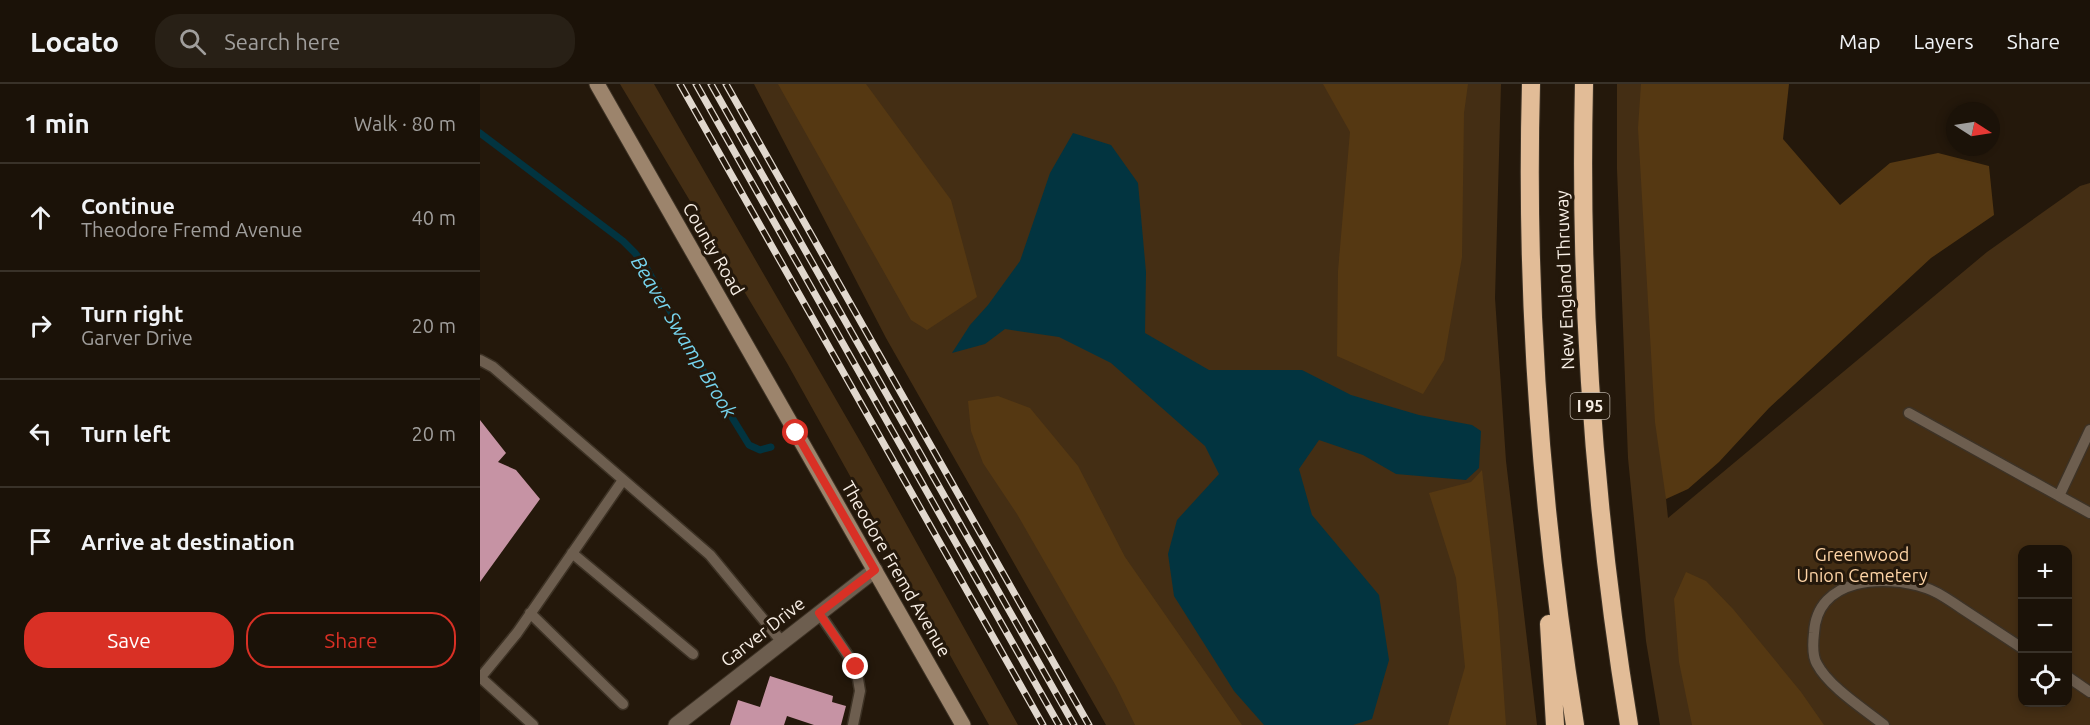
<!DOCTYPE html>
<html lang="en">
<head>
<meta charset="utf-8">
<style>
	body { margin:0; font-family:Ubuntu,sans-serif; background:#282016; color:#f1f3f6 }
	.controls { position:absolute; right:18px; bottom:18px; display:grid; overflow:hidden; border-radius:12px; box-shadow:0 3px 9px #0003 }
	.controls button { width:54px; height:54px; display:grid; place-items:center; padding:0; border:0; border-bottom:2px solid #393229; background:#1b1208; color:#f1f3f6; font:30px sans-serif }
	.compass { position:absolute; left:1466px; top:18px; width:54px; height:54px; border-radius:50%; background:#1b1208; box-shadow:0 3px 9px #0003; rotate:102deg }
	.stop { position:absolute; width:18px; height:18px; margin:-14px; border:4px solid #d93025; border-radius:50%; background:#fff }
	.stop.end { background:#d93025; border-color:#fff; box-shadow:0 2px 6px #0008 }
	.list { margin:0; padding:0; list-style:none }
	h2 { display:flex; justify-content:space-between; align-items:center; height:78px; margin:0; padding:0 24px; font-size:26px }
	h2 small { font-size:20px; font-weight:400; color:#a09e9c }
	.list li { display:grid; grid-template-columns:39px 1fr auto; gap:18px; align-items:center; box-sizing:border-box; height:108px; padding:0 24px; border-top:2px solid #393229 }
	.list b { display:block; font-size:22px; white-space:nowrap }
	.list p { margin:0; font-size:20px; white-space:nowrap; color:#a09e9c }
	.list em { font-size:20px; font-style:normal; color:#a09e9c }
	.actions { display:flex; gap:12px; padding:18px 24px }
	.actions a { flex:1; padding:14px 0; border:2px solid #d93025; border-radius:24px; text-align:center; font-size:21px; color:#d93025 }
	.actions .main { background:#d93025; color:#fff }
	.icon { flex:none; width:33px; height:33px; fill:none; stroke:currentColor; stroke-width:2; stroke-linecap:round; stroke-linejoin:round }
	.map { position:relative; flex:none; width:1610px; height:641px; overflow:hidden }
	header { display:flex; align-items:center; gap:36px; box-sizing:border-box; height:84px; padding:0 30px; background:#1b1208; border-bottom:2px solid #393229 }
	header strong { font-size:28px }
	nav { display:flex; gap:33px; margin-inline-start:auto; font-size:21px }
	.search { width:420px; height:54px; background:#282016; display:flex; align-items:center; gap:15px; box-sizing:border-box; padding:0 21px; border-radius:24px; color:#a09e9c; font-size:22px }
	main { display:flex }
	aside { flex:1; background:#1b1208 }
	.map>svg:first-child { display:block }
	.green { fill:#442e14; fill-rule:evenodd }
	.forest { fill:#553812 }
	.water { fill:#023440 }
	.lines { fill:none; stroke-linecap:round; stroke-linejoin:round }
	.stream { stroke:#023440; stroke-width:7 }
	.building { fill:#c693a4 }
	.lane-casing { stroke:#3d3225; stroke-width:13 }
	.street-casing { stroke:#3d3225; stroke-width:17 }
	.secondary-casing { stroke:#3d3225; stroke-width:17 }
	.highway-casing { stroke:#3d3225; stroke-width:20 }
	.lane { stroke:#6d5e4f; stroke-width:10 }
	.street { stroke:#6d5e4f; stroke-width:15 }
	.secondary { stroke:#9c846c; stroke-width:15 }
	.highway { stroke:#e2bc97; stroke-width:18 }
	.rail-casing { stroke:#e1d8ce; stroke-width:7 }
	.rail { stroke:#24180b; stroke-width:4.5; stroke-dasharray:14; stroke-linecap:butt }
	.route { stroke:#d93025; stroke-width:8 }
	.labels { text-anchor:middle; stroke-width:6; stroke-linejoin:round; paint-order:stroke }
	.shield { fill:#24180b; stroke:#b8aea4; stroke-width:1.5 }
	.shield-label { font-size:16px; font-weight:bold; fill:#f7eee5 }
	.street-label { font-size:18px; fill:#f7eee5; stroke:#24180b }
	.park-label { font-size:18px; fill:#fed4a6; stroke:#24180b }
	.water-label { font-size:20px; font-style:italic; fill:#76d4ee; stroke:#24180b }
</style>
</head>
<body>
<header>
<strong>Locato</strong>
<div class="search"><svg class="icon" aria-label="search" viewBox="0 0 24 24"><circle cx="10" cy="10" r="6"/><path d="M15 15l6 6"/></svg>Search here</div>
<nav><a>Map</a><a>Layers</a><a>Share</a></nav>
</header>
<main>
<aside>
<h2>1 min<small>Walk · 80 m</small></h2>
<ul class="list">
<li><svg class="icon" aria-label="ahead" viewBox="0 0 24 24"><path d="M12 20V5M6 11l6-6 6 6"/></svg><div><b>Continue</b><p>Theodore Fremd Avenue</p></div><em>40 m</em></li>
<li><svg class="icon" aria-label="right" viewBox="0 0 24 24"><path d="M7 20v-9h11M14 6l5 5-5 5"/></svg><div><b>Turn right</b><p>Garver Drive</p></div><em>20 m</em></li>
<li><svg class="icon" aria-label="left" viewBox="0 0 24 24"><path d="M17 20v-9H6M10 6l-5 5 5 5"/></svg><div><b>Turn left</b></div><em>20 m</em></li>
<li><svg class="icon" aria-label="arrive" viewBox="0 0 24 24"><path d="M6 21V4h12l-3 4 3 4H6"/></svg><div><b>Arrive at destination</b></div></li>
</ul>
<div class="actions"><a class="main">Save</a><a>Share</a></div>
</aside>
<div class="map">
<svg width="1610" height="641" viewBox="0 0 1610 641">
	<rect width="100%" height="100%" fill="#24180b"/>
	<path class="green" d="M140 0H174L384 364 538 641H509L307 279Z
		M274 0H1021L1015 214 1026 377 1057 641H626L406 254Z
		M1137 0H1186V415L1188 434 1507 168 1600 102 1610 99V641H1180L1166 557 1148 374 1137 85ZM1542 466H1588V618H1542Z"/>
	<path class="forest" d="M298 0H386L471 116 497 213 447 246 431 236Z
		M843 0H988L984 29 982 173 964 276 943 310 857 272 858 187 870 48Z
		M1161 0H1309L1303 55 1360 121 1410 79 1458 69 1509 82 1514 131 1451 174 1289 324 1239 378 1208 405 1186 415 1175 338 1158 44Z
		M518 312 550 324 598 382 645 473 762 641H655L636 602 537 430 503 379 491 347 488 317Z
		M1002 386 1018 528 1026 641H968L985 583 976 494 949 409 991 398Z
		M1206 488 1226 497 1253 525 1321 608 1344 641H1212L1199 578 1194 515Z"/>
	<path class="water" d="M593 49 631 61 658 99 666 188 665 249 729 286H822L871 311 939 331 992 341 1001 347 999 384 986 396 916 390 883 371 839 356 819 385 832 431 899 511 909 576 892 635 873 641H784L754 607 694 512 688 470 697 436 739 390 725 362 631 279 579 253 525 245 505 260 472 269 490 241 508 221 540 177 570 89Z"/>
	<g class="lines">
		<path class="stream" d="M0 49 143 157 155 169 166 183 221 283 269 361 280 366 291 363"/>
	</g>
	<path class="building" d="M0 336 26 369 18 378 36 386 60 415 0 498Z
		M290 592 353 612 352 618 366 622 361 641H334L307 632 304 641H250L258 616 280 623Z"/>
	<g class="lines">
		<g class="lane-casing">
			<path id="lane" d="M0 276 13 283 230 471 302 558
				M1429 329 1579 412
				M1610 346 1579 412 1610 429
				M92 469 213 570
				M50 529 143 620
				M339 529 376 583 380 607 373 641
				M0 593 53 641
				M1588 593 1610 608
				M0 594 37 549 143 396
				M1404 641C1384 625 1349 603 1337 580 1332 572 1333 558 1334 549 1337 493 1405 490 1446 504 1459 508 1470 517 1481 524 1502 538 1522 551 1542 564"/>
		</g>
		<g class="street-casing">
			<path id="street" d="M196 641 395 486"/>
		</g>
		<g class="secondary-casing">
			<path id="secondary" d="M117 0 483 641"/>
		</g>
		<g class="highway-casing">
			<path id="highway" d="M1051 0C1045 215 1061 428 1095 641
				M1104 0C1099 216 1114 428 1149 641
				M1069 540 1075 641"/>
		</g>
		<use href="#lane" class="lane"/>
		<use href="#street" class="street"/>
		<use href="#secondary" class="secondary"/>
		<use href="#highway" class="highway"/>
		<g class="rail-casing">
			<path id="rail" d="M200 0 563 641
				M216 0 579 641
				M231 0 594 641
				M246 0 609 641"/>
		</g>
		<use href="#rail" class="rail"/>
	</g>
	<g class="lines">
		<path class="route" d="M316 349 395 486 339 529 376 583"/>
	</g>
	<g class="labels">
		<rect class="shield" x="1090.5" y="309" width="39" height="26" rx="4.5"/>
		<g class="shield-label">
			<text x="1110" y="328">I 95</text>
		</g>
		<g class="street-label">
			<text transform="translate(233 165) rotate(60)" y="6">County Road</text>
			<text transform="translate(1085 196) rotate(-92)" y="6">New England Thruway</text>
			<text transform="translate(416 485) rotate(60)" y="6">Theodore Fremd Avenue</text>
			<text transform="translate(283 548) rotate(-38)" y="6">Garver Drive</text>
		</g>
		<g class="park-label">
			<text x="1382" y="477">Greenwood<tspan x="1382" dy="21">Union Cemetery</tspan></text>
		</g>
		<g class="water-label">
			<text transform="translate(204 253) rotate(59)" y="7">Beaver Swamp Brook</text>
		</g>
	</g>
</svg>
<div class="controls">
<button>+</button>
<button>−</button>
<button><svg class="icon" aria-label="locate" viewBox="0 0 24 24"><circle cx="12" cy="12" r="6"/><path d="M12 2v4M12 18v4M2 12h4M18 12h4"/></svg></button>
</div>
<svg class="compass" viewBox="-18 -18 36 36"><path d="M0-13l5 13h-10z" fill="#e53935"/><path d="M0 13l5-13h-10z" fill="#a09e9c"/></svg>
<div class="stop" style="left:316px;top:349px"></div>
<div class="stop end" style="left:376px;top:583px"></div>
</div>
</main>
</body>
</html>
